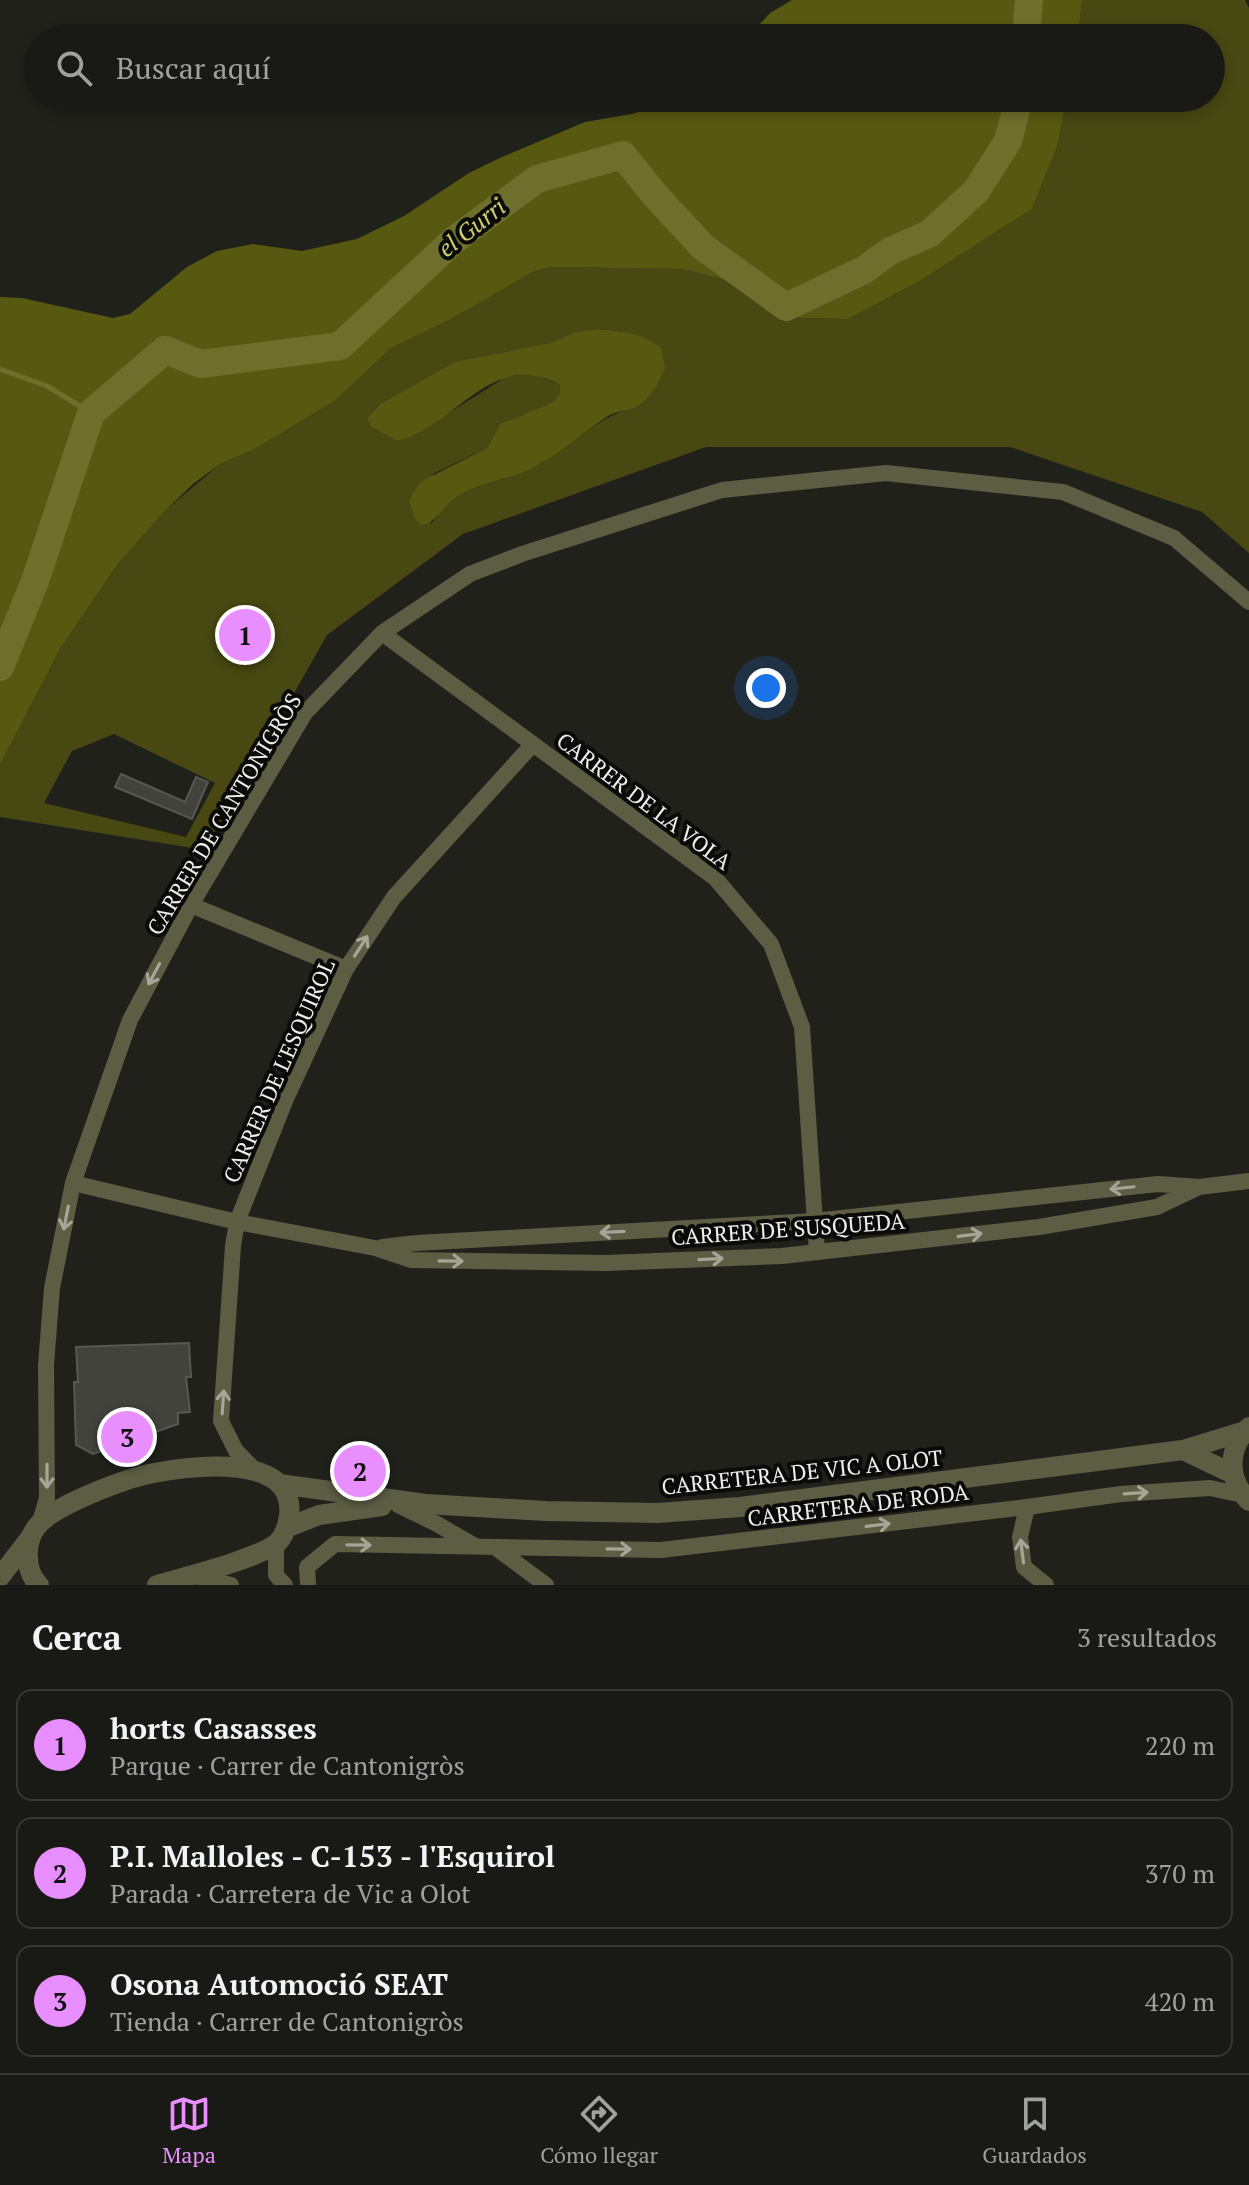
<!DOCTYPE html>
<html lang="es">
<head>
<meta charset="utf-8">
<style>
	body { margin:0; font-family:"PT Serif",serif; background:#262622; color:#f1f3f6 }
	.you { position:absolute; left:766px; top:688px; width:28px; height:28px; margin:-20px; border:6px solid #fff; border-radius:50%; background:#1a73e8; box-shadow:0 0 0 12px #1a73e833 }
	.badge { display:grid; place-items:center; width:52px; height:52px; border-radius:50%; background:#e98efe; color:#111; font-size:26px; font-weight:700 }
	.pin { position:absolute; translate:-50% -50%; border:4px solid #fff; box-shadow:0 2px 8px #0006 }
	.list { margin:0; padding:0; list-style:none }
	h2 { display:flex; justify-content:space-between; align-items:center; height:104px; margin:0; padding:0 32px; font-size:34px }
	h2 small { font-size:26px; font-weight:400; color:#9fa0a0 }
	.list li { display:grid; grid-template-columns:52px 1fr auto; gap:24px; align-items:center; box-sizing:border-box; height:112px; margin:0 16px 16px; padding:0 16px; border:2px solid #373834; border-radius:16px }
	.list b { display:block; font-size:30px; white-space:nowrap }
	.list p { margin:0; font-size:26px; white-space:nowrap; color:#9fa0a0 }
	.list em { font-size:26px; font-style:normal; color:#9fa0a0 }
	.icon { flex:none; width:44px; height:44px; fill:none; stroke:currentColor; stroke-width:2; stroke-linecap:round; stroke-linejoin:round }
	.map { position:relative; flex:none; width:1249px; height:1585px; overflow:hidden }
	.search { position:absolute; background:#191915; box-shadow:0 4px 12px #0003; left:24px; right:24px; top:24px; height:88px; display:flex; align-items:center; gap:20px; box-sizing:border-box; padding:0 28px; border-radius:44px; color:#9fa0a0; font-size:30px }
	.sheet { height:488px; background:#191915 }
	nav { display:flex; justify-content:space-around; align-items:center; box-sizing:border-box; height:112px; border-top:2px solid #373834; background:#191915; font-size:22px; color:#9fa0a0 }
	nav a { display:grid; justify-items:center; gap:4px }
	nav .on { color:#e98efe }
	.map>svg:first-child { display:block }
	.green { fill:#484813; fill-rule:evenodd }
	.forest { fill:#585911 }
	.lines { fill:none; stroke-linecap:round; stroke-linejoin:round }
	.stream { stroke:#6e6f2c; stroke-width:5 }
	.river { stroke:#6e6f2c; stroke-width:28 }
	.building { fill:#43433e; stroke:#585852; stroke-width:2 }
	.minor { stroke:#5c5d43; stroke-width:16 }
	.tertiary { stroke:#5c5d43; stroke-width:20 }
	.oneway { stroke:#a5a697 }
	.labels { text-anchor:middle; stroke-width:8; stroke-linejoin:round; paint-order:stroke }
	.street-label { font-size:22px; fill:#eeeeeb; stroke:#0a0a08 }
	.water-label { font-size:24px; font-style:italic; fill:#cdcf6f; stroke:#0a0a08 }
</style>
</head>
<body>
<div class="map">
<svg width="1249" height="1585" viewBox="0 0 1249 1585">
	<rect width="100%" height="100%" fill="#21211c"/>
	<path class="green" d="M1082 0H1245L1249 8V553L1202 512 1010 447H706L463 534 327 635 205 850 0 817V765L60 649 117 565 166 510 220 464 253 450 336 400 390 349 455 317 533 272 551 267 682 269 725 280 800 318 848 319 918 282 1032 209 1057 147 1067 98H1211V38H1078ZM598 329 621 331 632 408C594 418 566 451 531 468 507 481 480 482 456 497 446 504 438 515 431 524L433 474 487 448 500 424 553 402 559 395 560 385 535 374 507 376 416 434 399 441 371 427 367 418 380 404 456 362 549 343 567 336ZM114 734 215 783 186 837 44 803 72 751Z"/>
	<path class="forest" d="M792 0H1082L1078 38H747L770 13Z
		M675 98H1067L1057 147 1032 209 918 282 848 319 800 318 725 280 682 269 551 267 533 272 455 317 390 349 336 400 253 450 220 464 193 484 166 510 117 565 60 649 0 765V297L22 298 113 318 130 314 187 267 217 251 253 244 302 251 357 239 404 216 469 173 502 157 585 122 632 114 660 106Z
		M598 329C622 331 643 333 661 348L665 368C658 385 649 403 631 409 623 411 615 412 608 416 580 434 557 457 526 471 503 481 479 483 458 496 443 505 437 523 421 525L415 518 409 500 418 485 426 479 487 448 500 424 553 402 559 395 560 385C492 347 457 426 398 441L371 427 367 418 380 404 455 362 549 343 577 332Z"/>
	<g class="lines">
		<path class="stream" d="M0 369 47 386 91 413"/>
		<path class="river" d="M1026 38 1029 0
			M0 667 35 581 91 413 165 350 201 364 340 346 453 241 537 179 623 155 654 194 703 247 786 307 864 270 890 251 929 234 976 191 1008 141 1019 98"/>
	</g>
	<path class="building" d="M121 774 185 802 196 777 208 782 192 819 115 787Z
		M189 1343 191 1377H186L190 1412 178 1413V1424L93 1454 76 1445 74 1382H78L76 1347Z"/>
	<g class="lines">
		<path class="minor" d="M382 633 715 878 771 944 802 1027 817 1252
			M191 905 346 969
			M73 1183 237 1222 375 1248 411 1260 606 1263 782 1256 1039 1227 1157 1207 1199 1187
			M382 1247 417 1243 814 1221 1158 1184 1199 1187 1249 1181
			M254 1469 236 1451 221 1421 233 1246 237 1222 285 1101 346 969 394 897 533 744
			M398 1505 437 1524 475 1546
			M1027 1507 1020 1537 1024 1567 1046 1585
			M40 1522 47 1498 46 1365 52 1288 73 1183 130 1020 191 905 305 713 382 633 470 574 522 554 722 490 886 473 1063 492 1174 538 1249 602
			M276 1543V1575L285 1585
			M496 1548 546 1585
			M191 1575 231 1585
			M308 1585 307 1567 335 1544 661 1550 1027 1507 1121 1494 1210 1488 1243 1495"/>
		<path class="tertiary" d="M1249 1427C1227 1449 1227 1479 1249 1501
			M1183 1450 1233 1474
			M279 1484 426 1504 545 1511 657 1513 740 1507 1183 1450 1245 1431
			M286 1528 319 1515 382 1506
			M0 1577 30 1538
			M39 1585C24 1571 24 1540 39 1524 58 1504 126 1478 154 1473 191 1466 297 1452 289 1516 288 1524 284 1537 277 1543 257 1559 184 1577 157 1585"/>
	</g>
	<defs><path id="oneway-shaft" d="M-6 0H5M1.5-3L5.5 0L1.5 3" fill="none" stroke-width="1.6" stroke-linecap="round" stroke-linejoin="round" transform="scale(2)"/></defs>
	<g class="oneway">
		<use href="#oneway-shaft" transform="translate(361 946) rotate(-57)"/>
		<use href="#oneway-shaft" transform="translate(154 974) rotate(118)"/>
		<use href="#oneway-shaft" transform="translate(1122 1188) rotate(174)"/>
		<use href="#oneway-shaft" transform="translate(66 1218) rotate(101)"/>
		<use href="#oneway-shaft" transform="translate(612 1232) rotate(177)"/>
		<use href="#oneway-shaft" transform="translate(970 1235) rotate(-7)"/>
		<use href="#oneway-shaft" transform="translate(711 1259) rotate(-3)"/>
		<use href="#oneway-shaft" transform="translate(451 1261) rotate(1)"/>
		<use href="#oneway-shaft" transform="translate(223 1402) rotate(-86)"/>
		<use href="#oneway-shaft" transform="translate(47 1476) rotate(90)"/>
		<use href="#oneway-shaft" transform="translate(1136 1493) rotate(-4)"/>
		<use href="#oneway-shaft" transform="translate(878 1525) rotate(-7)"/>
		<use href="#oneway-shaft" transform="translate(359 1545) rotate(1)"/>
		<use href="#oneway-shaft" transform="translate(619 1549) rotate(1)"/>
		<use href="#oneway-shaft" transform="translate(1022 1551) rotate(-97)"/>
	</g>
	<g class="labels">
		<g class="street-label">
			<text transform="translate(644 801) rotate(37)" y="8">CARRER DE LA VOLA</text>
			<text transform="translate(224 814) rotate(-59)" y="8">CARRER DE CANTONIGRÒS</text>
			<text transform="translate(279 1071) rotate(-66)" y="8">CARRER DE L'ESQUIROL</text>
			<text transform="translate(788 1229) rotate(-4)" y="8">CARRER DE SUSQUEDA</text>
			<text transform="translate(802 1472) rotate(-6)" y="8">CARRETERA DE VIC A OLOT</text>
			<text transform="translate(858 1505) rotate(-7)" y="8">CARRETERA DE RODA</text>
		</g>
		<g class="water-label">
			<text transform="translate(472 228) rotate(-38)" y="8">el Gurri</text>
		</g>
	</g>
</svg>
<div class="you"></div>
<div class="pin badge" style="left:245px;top:635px">1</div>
<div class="pin badge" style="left:360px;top:1471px">2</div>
<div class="pin badge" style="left:127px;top:1437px">3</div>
<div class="search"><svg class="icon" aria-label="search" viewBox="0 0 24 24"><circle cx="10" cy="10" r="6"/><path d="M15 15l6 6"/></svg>Buscar aquí</div>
</div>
<section class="sheet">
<h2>Cerca<small>3 resultados</small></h2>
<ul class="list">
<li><span class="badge">1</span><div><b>horts Casasses</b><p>Parque · Carrer de Cantonigròs</p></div><em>220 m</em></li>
<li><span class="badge">2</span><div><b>P.I. Malloles - C-153 - l'Esquirol</b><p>Parada · Carretera de Vic a Olot</p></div><em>370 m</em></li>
<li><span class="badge">3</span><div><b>Osona Automoció SEAT</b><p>Tienda · Carrer de Cantonigròs</p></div><em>420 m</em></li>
</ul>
</section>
<nav>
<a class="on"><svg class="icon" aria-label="map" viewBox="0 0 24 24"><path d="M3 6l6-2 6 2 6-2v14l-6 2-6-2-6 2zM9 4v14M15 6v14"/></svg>Mapa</a>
<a><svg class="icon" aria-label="directions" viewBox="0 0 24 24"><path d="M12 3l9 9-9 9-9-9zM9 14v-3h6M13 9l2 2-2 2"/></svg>Cómo llegar</a>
<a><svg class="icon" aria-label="saved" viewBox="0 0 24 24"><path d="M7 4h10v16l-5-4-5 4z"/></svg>Guardados</a>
</nav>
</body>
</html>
